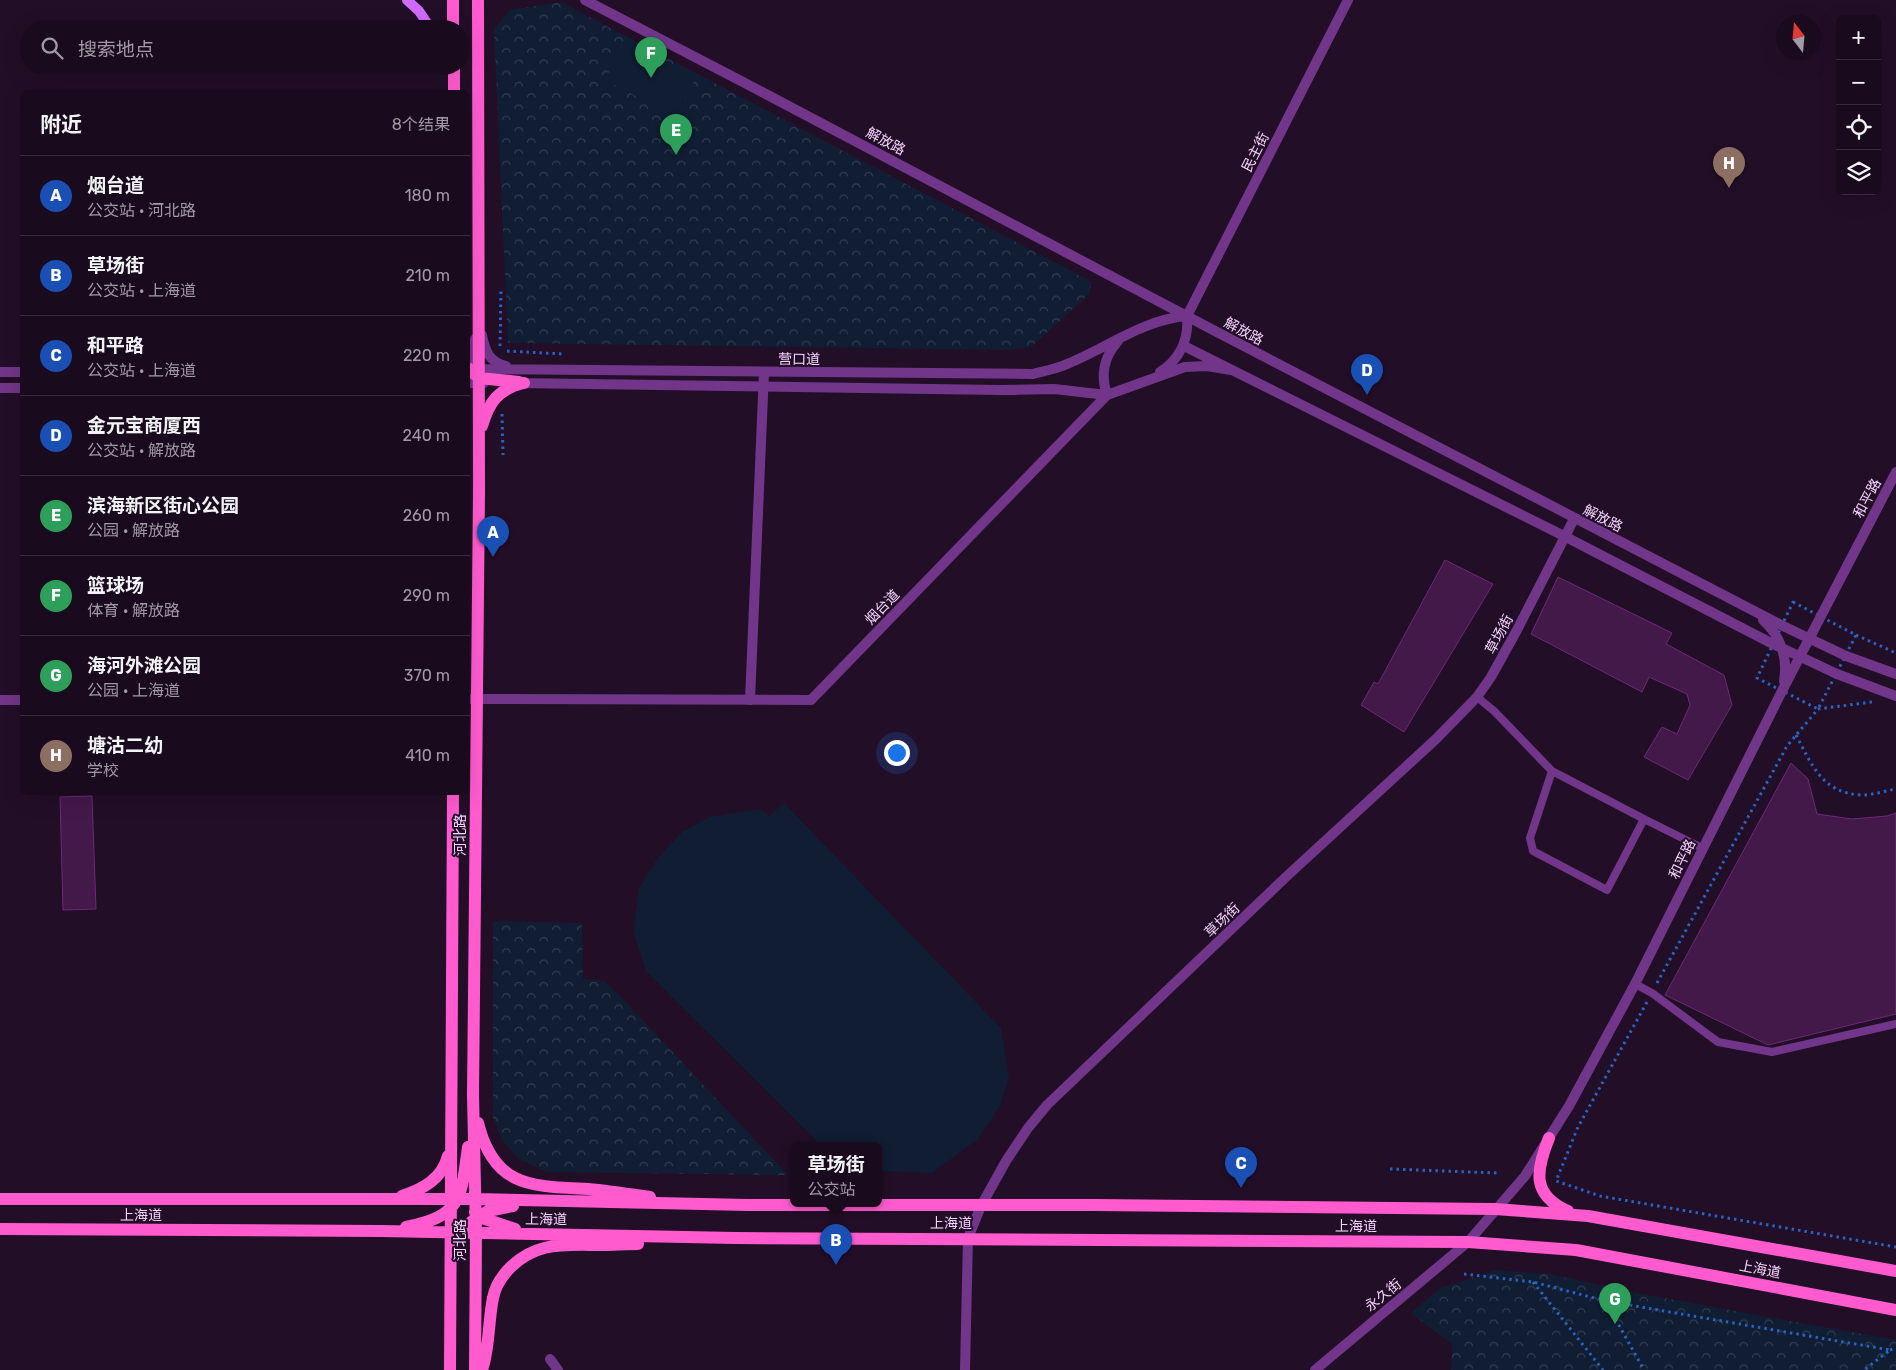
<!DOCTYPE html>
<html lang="zh">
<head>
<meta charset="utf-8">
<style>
	body { margin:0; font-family:Rubik,"Noto Sans SC",sans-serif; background:#231326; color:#f1f3f6 }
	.controls { position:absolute; right:15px; top:15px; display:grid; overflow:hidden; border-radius:8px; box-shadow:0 5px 20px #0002 }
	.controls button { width:45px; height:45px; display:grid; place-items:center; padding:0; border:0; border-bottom:1px solid #382b3b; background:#1a0a1d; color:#f1f3f6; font:25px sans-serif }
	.compass { position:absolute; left:1776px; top:15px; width:45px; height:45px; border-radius:50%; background:#1a0a1d; box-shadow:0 5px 20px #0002; rotate:344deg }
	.you { position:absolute; left:896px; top:752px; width:18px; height:18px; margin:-12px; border:4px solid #fff; border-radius:50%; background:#1a73e8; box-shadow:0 0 0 8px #1a73e833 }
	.badge { display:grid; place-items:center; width:32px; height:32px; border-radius:50%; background:#d93025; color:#fff; font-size:16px; font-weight:700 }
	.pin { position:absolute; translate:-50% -41px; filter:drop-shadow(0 1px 2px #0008) }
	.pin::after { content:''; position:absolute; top:26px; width:18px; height:15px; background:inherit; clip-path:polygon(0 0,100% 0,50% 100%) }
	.popup { position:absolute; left:790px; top:1142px; width:92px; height:65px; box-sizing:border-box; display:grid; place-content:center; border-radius:8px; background:#1a0a1d; filter:drop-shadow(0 1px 4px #0005); font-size:16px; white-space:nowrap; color:#9f9aa4 }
	.popup b { font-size:19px; color:#f1f3f6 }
	.popup::after { content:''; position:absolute; left:50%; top:100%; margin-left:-10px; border:10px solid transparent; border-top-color:#1a0a1d }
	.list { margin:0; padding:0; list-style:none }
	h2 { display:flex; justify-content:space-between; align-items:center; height:65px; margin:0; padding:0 20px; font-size:21px }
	h2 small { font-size:16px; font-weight:400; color:#9f9aa4 }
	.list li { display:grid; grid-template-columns:32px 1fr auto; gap:15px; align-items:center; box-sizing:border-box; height:80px; padding:0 20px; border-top:1px solid #382b3b }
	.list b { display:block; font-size:19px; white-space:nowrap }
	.list p { margin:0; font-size:16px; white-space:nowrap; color:#9f9aa4 }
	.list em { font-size:16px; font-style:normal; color:#9f9aa4 }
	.icon { flex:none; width:28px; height:28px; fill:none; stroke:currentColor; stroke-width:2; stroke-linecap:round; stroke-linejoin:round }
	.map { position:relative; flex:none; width:1896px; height:1370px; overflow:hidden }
	.search { position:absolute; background:#1a0a1d; box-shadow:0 5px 20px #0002; left:20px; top:20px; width:450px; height:55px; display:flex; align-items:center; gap:12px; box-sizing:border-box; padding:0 18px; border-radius:28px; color:#9f9aa4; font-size:19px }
	.panel { position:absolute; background:#1a0a1d; box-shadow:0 5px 20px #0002; left:20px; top:90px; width:450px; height:705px; border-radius:8px }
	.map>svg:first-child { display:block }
	.forest { fill:url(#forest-crowns) }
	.garden { fill:#101d32 }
	.building { fill:#431949; stroke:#6c2977 }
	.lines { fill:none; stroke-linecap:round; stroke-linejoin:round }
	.path { stroke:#2763c0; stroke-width:3; stroke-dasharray:2.5 4; stroke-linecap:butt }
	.service { stroke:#713689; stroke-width:8 }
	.minor { stroke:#713689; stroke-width:10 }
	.tertiary { stroke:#713689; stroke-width:10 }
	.secondary { stroke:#d16bff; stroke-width:10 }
	.primary { stroke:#ff5bcf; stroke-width:12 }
	.labels { text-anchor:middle; stroke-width:4; stroke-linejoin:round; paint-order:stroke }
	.street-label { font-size:14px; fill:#f6d4ff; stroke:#230e27 }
</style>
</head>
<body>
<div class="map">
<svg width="1896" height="1370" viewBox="0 0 1896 1370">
	<defs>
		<pattern id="forest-crowns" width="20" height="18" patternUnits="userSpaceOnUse" patternTransform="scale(1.25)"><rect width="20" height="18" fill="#101d32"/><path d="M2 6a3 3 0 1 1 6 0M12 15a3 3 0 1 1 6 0" fill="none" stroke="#333d51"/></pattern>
	</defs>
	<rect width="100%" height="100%" fill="#230e27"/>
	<path class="forest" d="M561 2 1092 282 1088 295 1031 347 1010 350 508 343 494 29 510 10Z
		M493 921 582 923 583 979 604 981 620 996 788 1175 547 1172 519 1159 503 1141 493 1118Z
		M1496 1270 1550 1274 1631 1292 1896 1340V1370H1451L1452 1344 1411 1313 1440 1288Z"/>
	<path class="garden" d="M626 41 696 77 675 116 605 80Z
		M784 803 1001 1028 1009 1077 1000 1106 978 1139 932 1173 879 1171 878 1146H822L646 971 633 931 639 888 657 859 682 832 709 817 760 809 769 816Z"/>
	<path class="building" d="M1445 560 1493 584 1404 732 1361 705 1374 682 1378 684Z
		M1558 577 1672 633 1666 644 1724 675 1732 705 1688 780 1644 757 1662 727 1677 734 1690 705 1687 694 1649 677 1642 692 1531 634Z
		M1791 763 1808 779 1817 814 1852 819 1887 816 1896 813V1014L1768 1045 1665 995Z
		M92 796 96 909 63 910 60 797Z"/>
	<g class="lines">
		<path class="path" d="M500 346 501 288
			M507 351 562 354
			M502 414 503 455
			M1793 602 1856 635 1818 709 1757 678Z
			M1856 635 1896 653
			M1796 735C1812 765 1822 793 1861 795 1872 795 1885 791 1896 789
			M1657 983 1787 746 1818 709 1872 702
			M1647 1002 1578 1127 1556 1181 1600 1196 1896 1247
			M1390 1169 1498 1173
			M1464 1274 1533 1282 1606 1301 1890 1350 1864 1370
			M1533 1282 1603 1370
			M1606 1302 1644 1370
			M1890 1350 1896 1348"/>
		<path class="service" d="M1477 697 1494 711 1552 771 1530 838 1533 851 1607 890 1644 819 1552 771
			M1644 819 1702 848
			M1635 984 1652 993 1718 1042 1772 1052 1896 1024"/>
		<path class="minor" d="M750 700 764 372
			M550 1359 558 1370
			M965 1370 968 1238 981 1206 1006 1161 1028 1128 1047 1105 1287 876 1436 739 1477 697 1491 677 1517 630 1574 519"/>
		<path class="tertiary" d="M585 0 743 82 1215 331 1781 625 1846 656 1896 674
			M1187 316 1348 0
			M482 335C485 351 489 362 506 366
			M1184 346 1564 536 1773 644 1837 674 1896 696
			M468 364 472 355 475 339
			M472 369 1033 374C1044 371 1056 369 1067 364 1107 348 1142 320 1186 316
			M0 372H22
			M1160 372C1180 359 1189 339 1187 316
			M468 383H484
			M516 383 999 390 1054 389 1107 395
			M0 388H22
			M1107 395C1100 374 1104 357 1118 341
			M1763 620C1781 636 1788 658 1784 681
			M468 699 811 700 1107 395 1185 367 1207 366 1231 370
			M0 700H22
			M1315 1370 1468 1242 1525 1176 1569 1106 1635 984 1782 691 1896 472"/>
		<path class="secondary" d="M407 0 419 11 431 29"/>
		<path class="primary" d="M453 0V29
			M454 66V92
			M468 368 479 378 519 382
			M482 426C489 402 498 389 524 383
			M478 1123C494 1188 532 1186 588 1189 609 1191 629 1194 650 1197
			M1549 1138C1536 1170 1531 1195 1568 1211
			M402 1196C423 1189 442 1179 448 1156
			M0 1199H475L748 1205H1095L1495 1209 1588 1216 1896 1271
			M475 1212 485 1219 515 1229
			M471 1222 488 1211 513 1206
			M406 1227C462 1216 461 1198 468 1147
			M0 1229 381 1231 735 1238 1468 1242 1576 1250 1896 1310
			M450 1370 453 792
			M475 1370 476 1233 473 1095 479 492 478 0
			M482 1370C490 1346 488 1322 493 1298 495 1287 500 1279 507 1271 534 1241 564 1245 600 1245 613 1245 626 1244 638 1244"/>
	</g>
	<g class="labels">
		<g class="street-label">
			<text transform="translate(886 141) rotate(28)" y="5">解放路</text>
			<text transform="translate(1255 152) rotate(-63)" y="5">民主街</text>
			<text transform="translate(1244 331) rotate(28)" y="5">解放路</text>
			<text transform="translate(799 359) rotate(1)" y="5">营口道</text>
			<text transform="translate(1867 498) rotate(-62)" y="5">和平路</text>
			<text transform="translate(1603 518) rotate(27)" y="5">解放路</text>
			<text transform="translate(882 607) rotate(-46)" y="5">烟台道</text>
			<text transform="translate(1499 634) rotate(-62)" y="5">草场街</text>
			<text transform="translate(460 835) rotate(-90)" y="5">河北路</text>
			<text transform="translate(1682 859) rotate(-64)" y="5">和平路</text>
			<text transform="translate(1222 920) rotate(-44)" y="5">草场街</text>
			<text x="141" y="1220">上海道</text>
			<text transform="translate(546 1219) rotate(1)" y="5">上海道</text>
			<text x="951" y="1228">上海道</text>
			<text x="1356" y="1231">上海道</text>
			<text transform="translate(460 1240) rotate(-90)" y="5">河北路</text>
			<text transform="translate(1760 1269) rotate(11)" y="5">上海道</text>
			<text transform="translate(1383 1295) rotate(-39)" y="5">永久街</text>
		</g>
	</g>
</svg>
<div class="controls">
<button>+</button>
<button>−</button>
<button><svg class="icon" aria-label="locate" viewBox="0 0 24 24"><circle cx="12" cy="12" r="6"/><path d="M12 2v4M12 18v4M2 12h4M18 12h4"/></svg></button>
<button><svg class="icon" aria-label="layers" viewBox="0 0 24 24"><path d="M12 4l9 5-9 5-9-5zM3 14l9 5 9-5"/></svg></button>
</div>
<svg class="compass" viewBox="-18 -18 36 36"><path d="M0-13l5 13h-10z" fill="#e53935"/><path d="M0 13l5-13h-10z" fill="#9f9aa4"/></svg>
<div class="you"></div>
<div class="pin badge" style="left:493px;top:557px;background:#1a4fb4">A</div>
<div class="pin badge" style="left:836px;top:1265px;background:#1a4fb4">B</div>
<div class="popup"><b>草场街</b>公交站</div>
<div class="pin badge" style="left:1241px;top:1188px;background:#1a4fb4">C</div>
<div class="pin badge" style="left:1367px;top:395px;background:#1a4fb4">D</div>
<div class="pin badge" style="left:676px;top:155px;background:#2e9e5b">E</div>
<div class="pin badge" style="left:651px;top:78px;background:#2e9e5b">F</div>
<div class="pin badge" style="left:1615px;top:1324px;background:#2e9e5b">G</div>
<div class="pin badge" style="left:1729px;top:188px;background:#8d6e63">H</div>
<div class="search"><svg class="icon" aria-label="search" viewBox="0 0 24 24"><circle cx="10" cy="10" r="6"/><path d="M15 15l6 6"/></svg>搜索地点</div>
<section class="panel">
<h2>附近<small>8个结果</small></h2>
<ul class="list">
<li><span class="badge" style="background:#1a4fb4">A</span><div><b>烟台道</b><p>公交站 · 河北路</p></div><em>180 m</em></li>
<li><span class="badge" style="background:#1a4fb4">B</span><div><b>草场街</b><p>公交站 · 上海道</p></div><em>210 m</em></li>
<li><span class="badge" style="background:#1a4fb4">C</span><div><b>和平路</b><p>公交站 · 上海道</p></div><em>220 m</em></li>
<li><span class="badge" style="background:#1a4fb4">D</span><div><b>金元宝商厦西</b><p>公交站 · 解放路</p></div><em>240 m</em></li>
<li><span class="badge" style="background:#2e9e5b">E</span><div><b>滨海新区街心公园</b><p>公园 · 解放路</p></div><em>260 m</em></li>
<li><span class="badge" style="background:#2e9e5b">F</span><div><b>篮球场</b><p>体育 · 解放路</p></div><em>290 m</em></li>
<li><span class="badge" style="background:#2e9e5b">G</span><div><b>海河外滩公园</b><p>公园 · 上海道</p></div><em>370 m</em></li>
<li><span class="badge" style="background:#8d6e63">H</span><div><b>塘沽二幼</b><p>学校</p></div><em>410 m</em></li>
</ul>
</section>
</div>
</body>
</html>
